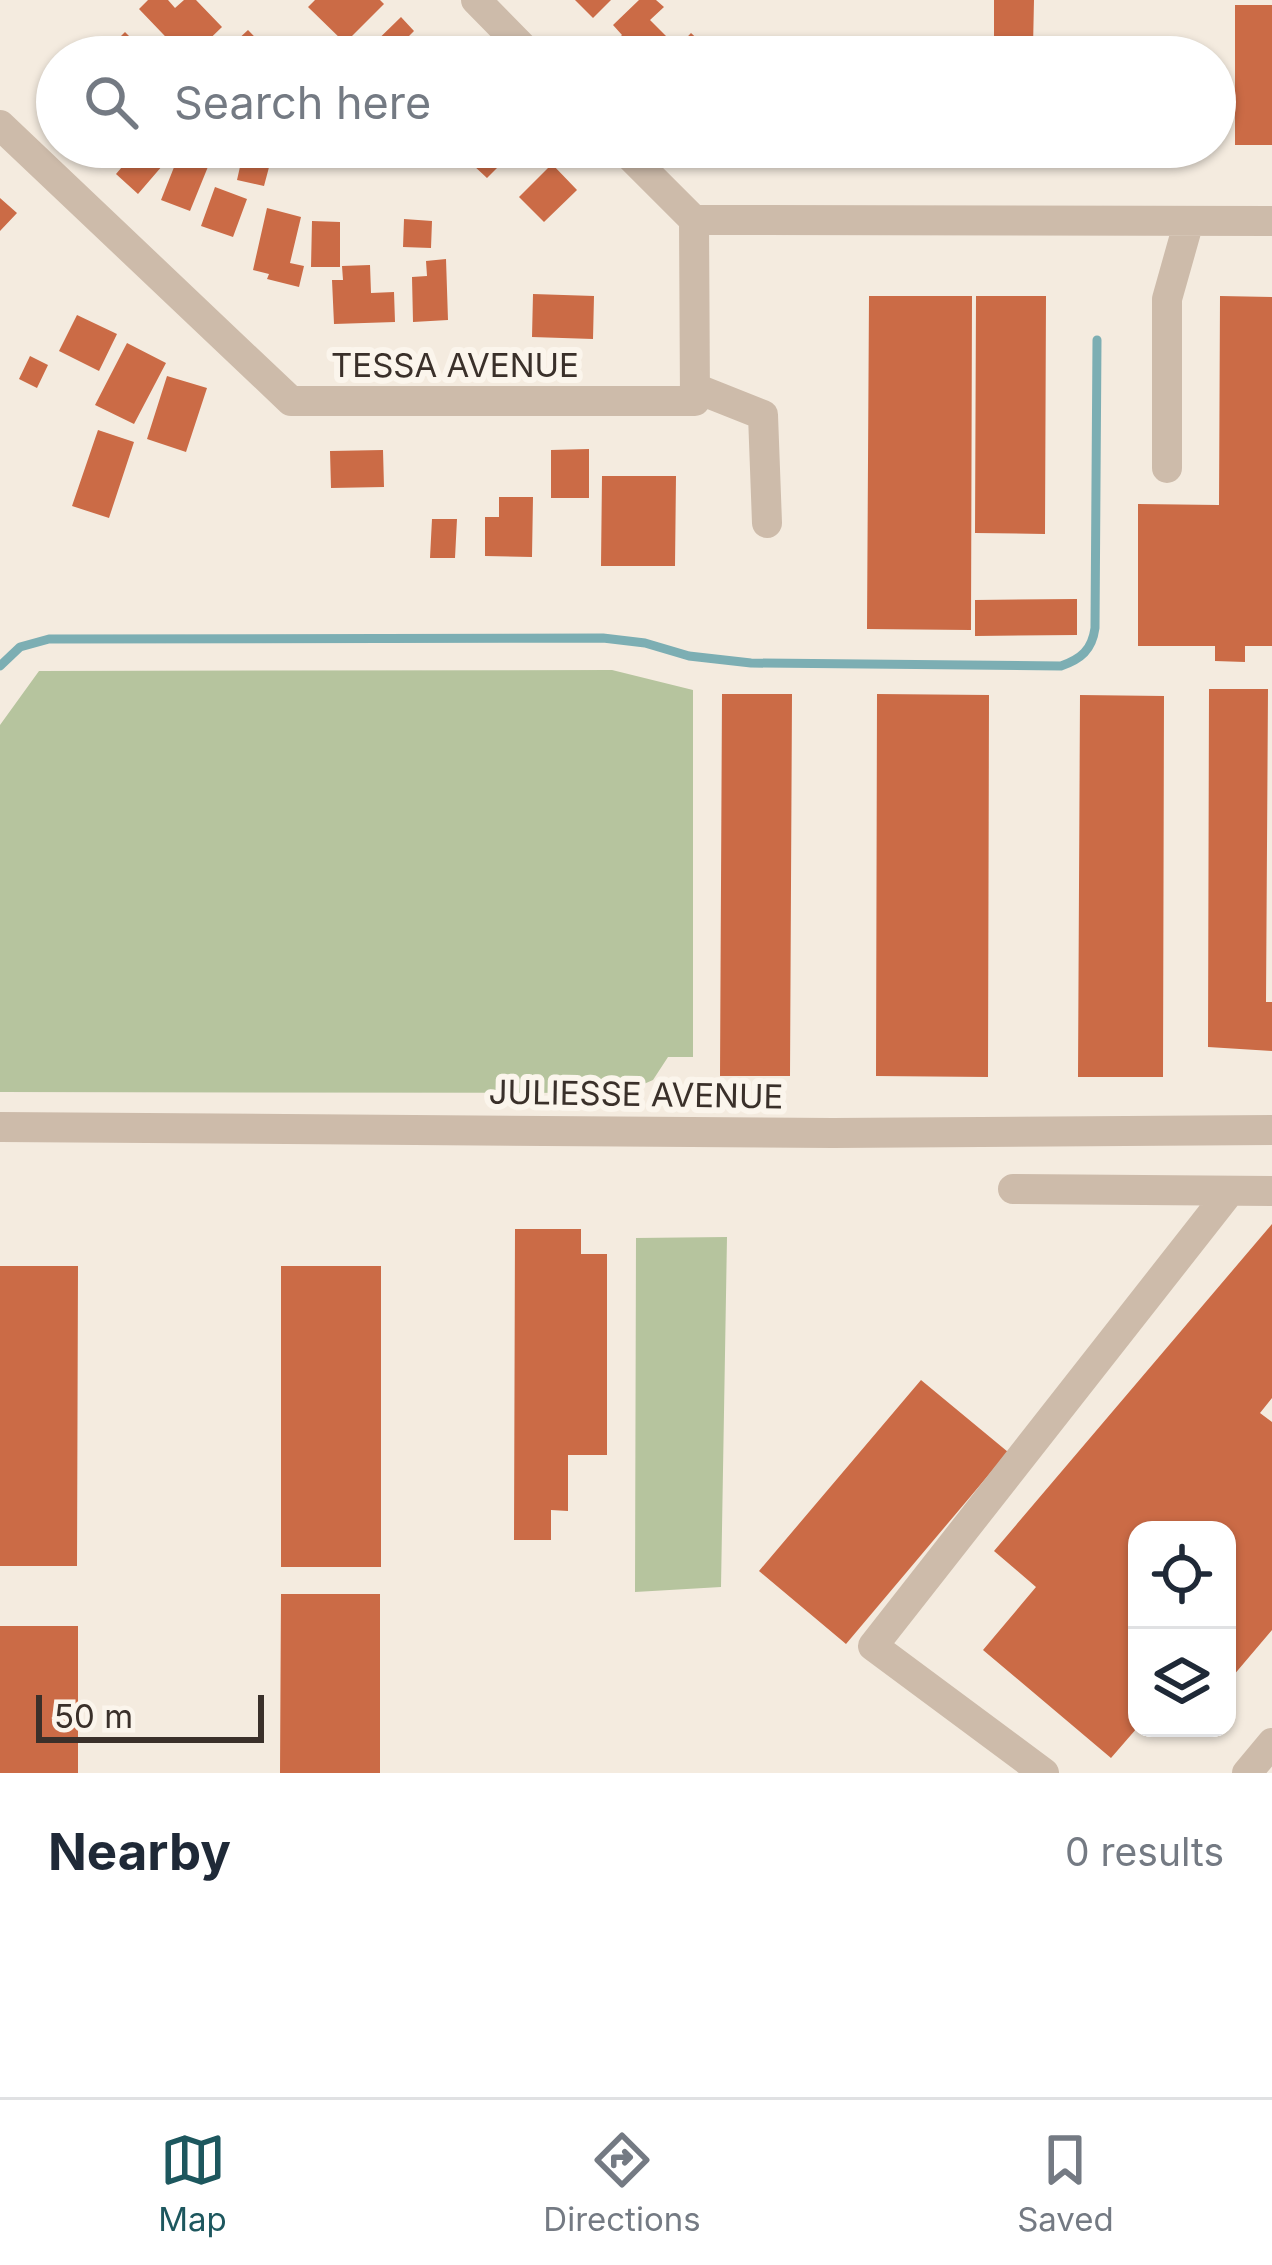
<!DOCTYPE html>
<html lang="en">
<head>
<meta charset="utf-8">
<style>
	body { margin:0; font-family:Inter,sans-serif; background:#f2f2f3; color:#1f2937 }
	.controls { position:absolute; right:36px; bottom:36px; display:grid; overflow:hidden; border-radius:24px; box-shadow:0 3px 9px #0004 }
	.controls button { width:108px; height:108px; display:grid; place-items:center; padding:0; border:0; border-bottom:3px solid #e0e1e3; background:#fff; color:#1f2937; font:60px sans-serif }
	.scale { position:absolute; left:36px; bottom:30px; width:228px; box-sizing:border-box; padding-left:12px; border:6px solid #3a302a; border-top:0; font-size:33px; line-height:42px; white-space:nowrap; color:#3a302a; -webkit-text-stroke:9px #fbf5ec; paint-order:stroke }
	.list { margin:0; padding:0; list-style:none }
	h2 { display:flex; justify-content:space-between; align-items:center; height:156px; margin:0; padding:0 48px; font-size:51px }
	h2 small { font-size:39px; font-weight:400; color:#747a83 }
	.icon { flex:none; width:66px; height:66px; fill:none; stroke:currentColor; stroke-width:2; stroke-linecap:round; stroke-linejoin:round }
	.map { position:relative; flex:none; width:1272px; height:1773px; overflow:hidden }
	.search { position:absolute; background:#fff; box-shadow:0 3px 9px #0004; left:36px; right:36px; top:36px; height:132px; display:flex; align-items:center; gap:30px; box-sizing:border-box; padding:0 42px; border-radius:66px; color:#747a83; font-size:45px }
	.sheet { height:324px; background:#fff }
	nav { display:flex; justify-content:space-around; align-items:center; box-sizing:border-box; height:168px; border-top:3px solid #e0e1e3; background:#fff; font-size:33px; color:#747a83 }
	nav a { display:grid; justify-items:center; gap:6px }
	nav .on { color:#1d575e }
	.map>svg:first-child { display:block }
	.green { fill:#b6c49e }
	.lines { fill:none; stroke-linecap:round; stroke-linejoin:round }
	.stream { stroke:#7caeb3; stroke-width:9 }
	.building { fill:#cb6b46 }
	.minor { stroke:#cdbbaa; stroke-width:30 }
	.labels { text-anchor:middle; stroke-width:12; stroke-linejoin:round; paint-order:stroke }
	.street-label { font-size:33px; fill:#3a302a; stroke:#fbf5ec }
</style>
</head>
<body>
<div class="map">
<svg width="1272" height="1773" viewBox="0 0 1272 1773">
	<rect width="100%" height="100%" fill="#f4ebdf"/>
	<path class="green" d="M612 670 693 690V1057H668L653 1080 623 1093 0 1092V725L39 671Z
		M727 1237 721 1587 635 1592 636 1238Z"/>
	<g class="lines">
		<path class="stream" d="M0 666 20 647 49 639 603 638 645 643 689 656 751 663 1061 666C1081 659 1092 650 1095 628L1097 340"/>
	</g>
	<path class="building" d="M148 0H168L175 8 184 0H196L222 27 191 57H185L139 9Z
		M315 0H380L384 4 345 43 308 7Z
		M575 0H611L593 18Z
		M639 0H656L664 7 650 20 673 43 659 57H632L616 41 622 35 613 25Z
		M994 0H1034L1033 47H994Z
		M1235 5H1272V145H1235Z
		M401 17 414 31 401 44 414 57H360Z
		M248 30 274 57 222 54Z
		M125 32 150 57H100Z
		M691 33 706 47 697 57H676L672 53Z
		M1071 38H1133V57H1071Z
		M139 147H171L175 151 138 194 116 174Z
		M182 147H216L190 211 161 200Z
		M466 147H518L487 178 473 165 478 159Z
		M717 147H766L767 156 717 157Z
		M244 149 272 156 264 186 237 180Z
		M552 164 577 190 544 222 519 197Z
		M215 187 247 199 233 237 201 226Z
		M0 198 17 213 0 231Z
		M267 208 301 217 290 263 304 266 299 287 267 279 269 274 253 270Z
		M404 219 432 221 431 248 403 247Z
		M312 221 340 222V267H311Z
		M446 259 448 320 413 322 412 277 427 276 426 261Z
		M370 265 371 293 394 292 395 322 334 324 332 280H343L342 266Z
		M533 294 594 296 593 339 532 337Z
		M869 296H972L971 630 867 629Z
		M976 296H1046L1045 534 975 533Z
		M1220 296 1272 297V646H1245V662L1215 661V646H1138V504L1219 505Z
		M77 315 117 334 99 371 59 351Z
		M127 343 166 363 134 424 95 405Z
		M30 356 48 365 37 388 19 379Z
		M167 376 207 388 186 452 147 439Z
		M98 430 134 442 109 518 72 506Z
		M589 449V498H551V450Z
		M383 450 384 487 331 488 330 451Z
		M602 476H676L675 566H601Z
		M499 497H533L532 557 485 556V517H499Z
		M432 519H457L455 558H430Z
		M1077 599V635L975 636V600Z
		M1209 689H1268L1266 1002H1272V1051L1208 1047Z
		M722 694H792L790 1076H720Z
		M877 694 989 695 988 1077 876 1076Z
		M1080 695 1164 696 1163 1077H1078Z
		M1272 1224V1398L1260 1413 1272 1422V1630L1227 1683V1530H1137V1728L1111 1758 983 1650 1036 1587 994 1551Z
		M515 1229H581V1254H607V1455H568V1511L551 1510V1540H514Z
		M0 1266H78L77 1566H0Z
		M281 1266H381V1567H281Z
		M921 1380 1008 1452 846 1644 759 1571Z
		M281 1594H380V1773H280Z
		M0 1626H78V1773H0Z"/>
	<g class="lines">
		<path class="minor" d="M476 0 532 57
			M0 125 291 401H695L694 220
			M621 147 694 220 1272 221
			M695 388 763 415 767 523
			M1167 468V299L1189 221
			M0 1127 833 1133 1272 1130
			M1013 1189 1272 1191
			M1044 1773 873 1646 1230 1191
			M1247 1773 1272 1743"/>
	</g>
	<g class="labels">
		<g class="street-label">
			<text x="455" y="377">TESSA AVENUE</text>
			<text transform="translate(636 1094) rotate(1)" y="12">JULIESSE AVENUE</text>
		</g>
	</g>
</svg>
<div class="controls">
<button><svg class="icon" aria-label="locate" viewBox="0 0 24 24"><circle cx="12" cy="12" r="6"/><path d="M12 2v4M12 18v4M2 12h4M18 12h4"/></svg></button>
<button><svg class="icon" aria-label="layers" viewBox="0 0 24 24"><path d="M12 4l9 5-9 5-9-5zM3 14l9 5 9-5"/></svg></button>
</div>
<div class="scale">50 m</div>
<div class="search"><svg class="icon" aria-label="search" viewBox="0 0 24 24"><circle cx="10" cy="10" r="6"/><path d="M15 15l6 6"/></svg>Search here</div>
</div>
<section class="sheet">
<h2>Nearby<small>0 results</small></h2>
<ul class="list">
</ul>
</section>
<nav>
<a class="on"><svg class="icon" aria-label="map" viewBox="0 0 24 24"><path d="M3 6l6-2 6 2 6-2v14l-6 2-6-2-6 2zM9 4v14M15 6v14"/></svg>Map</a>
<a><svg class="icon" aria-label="directions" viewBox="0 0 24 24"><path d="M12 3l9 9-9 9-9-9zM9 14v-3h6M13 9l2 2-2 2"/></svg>Directions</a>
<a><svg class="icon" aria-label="saved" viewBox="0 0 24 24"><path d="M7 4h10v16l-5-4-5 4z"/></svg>Saved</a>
</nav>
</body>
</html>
